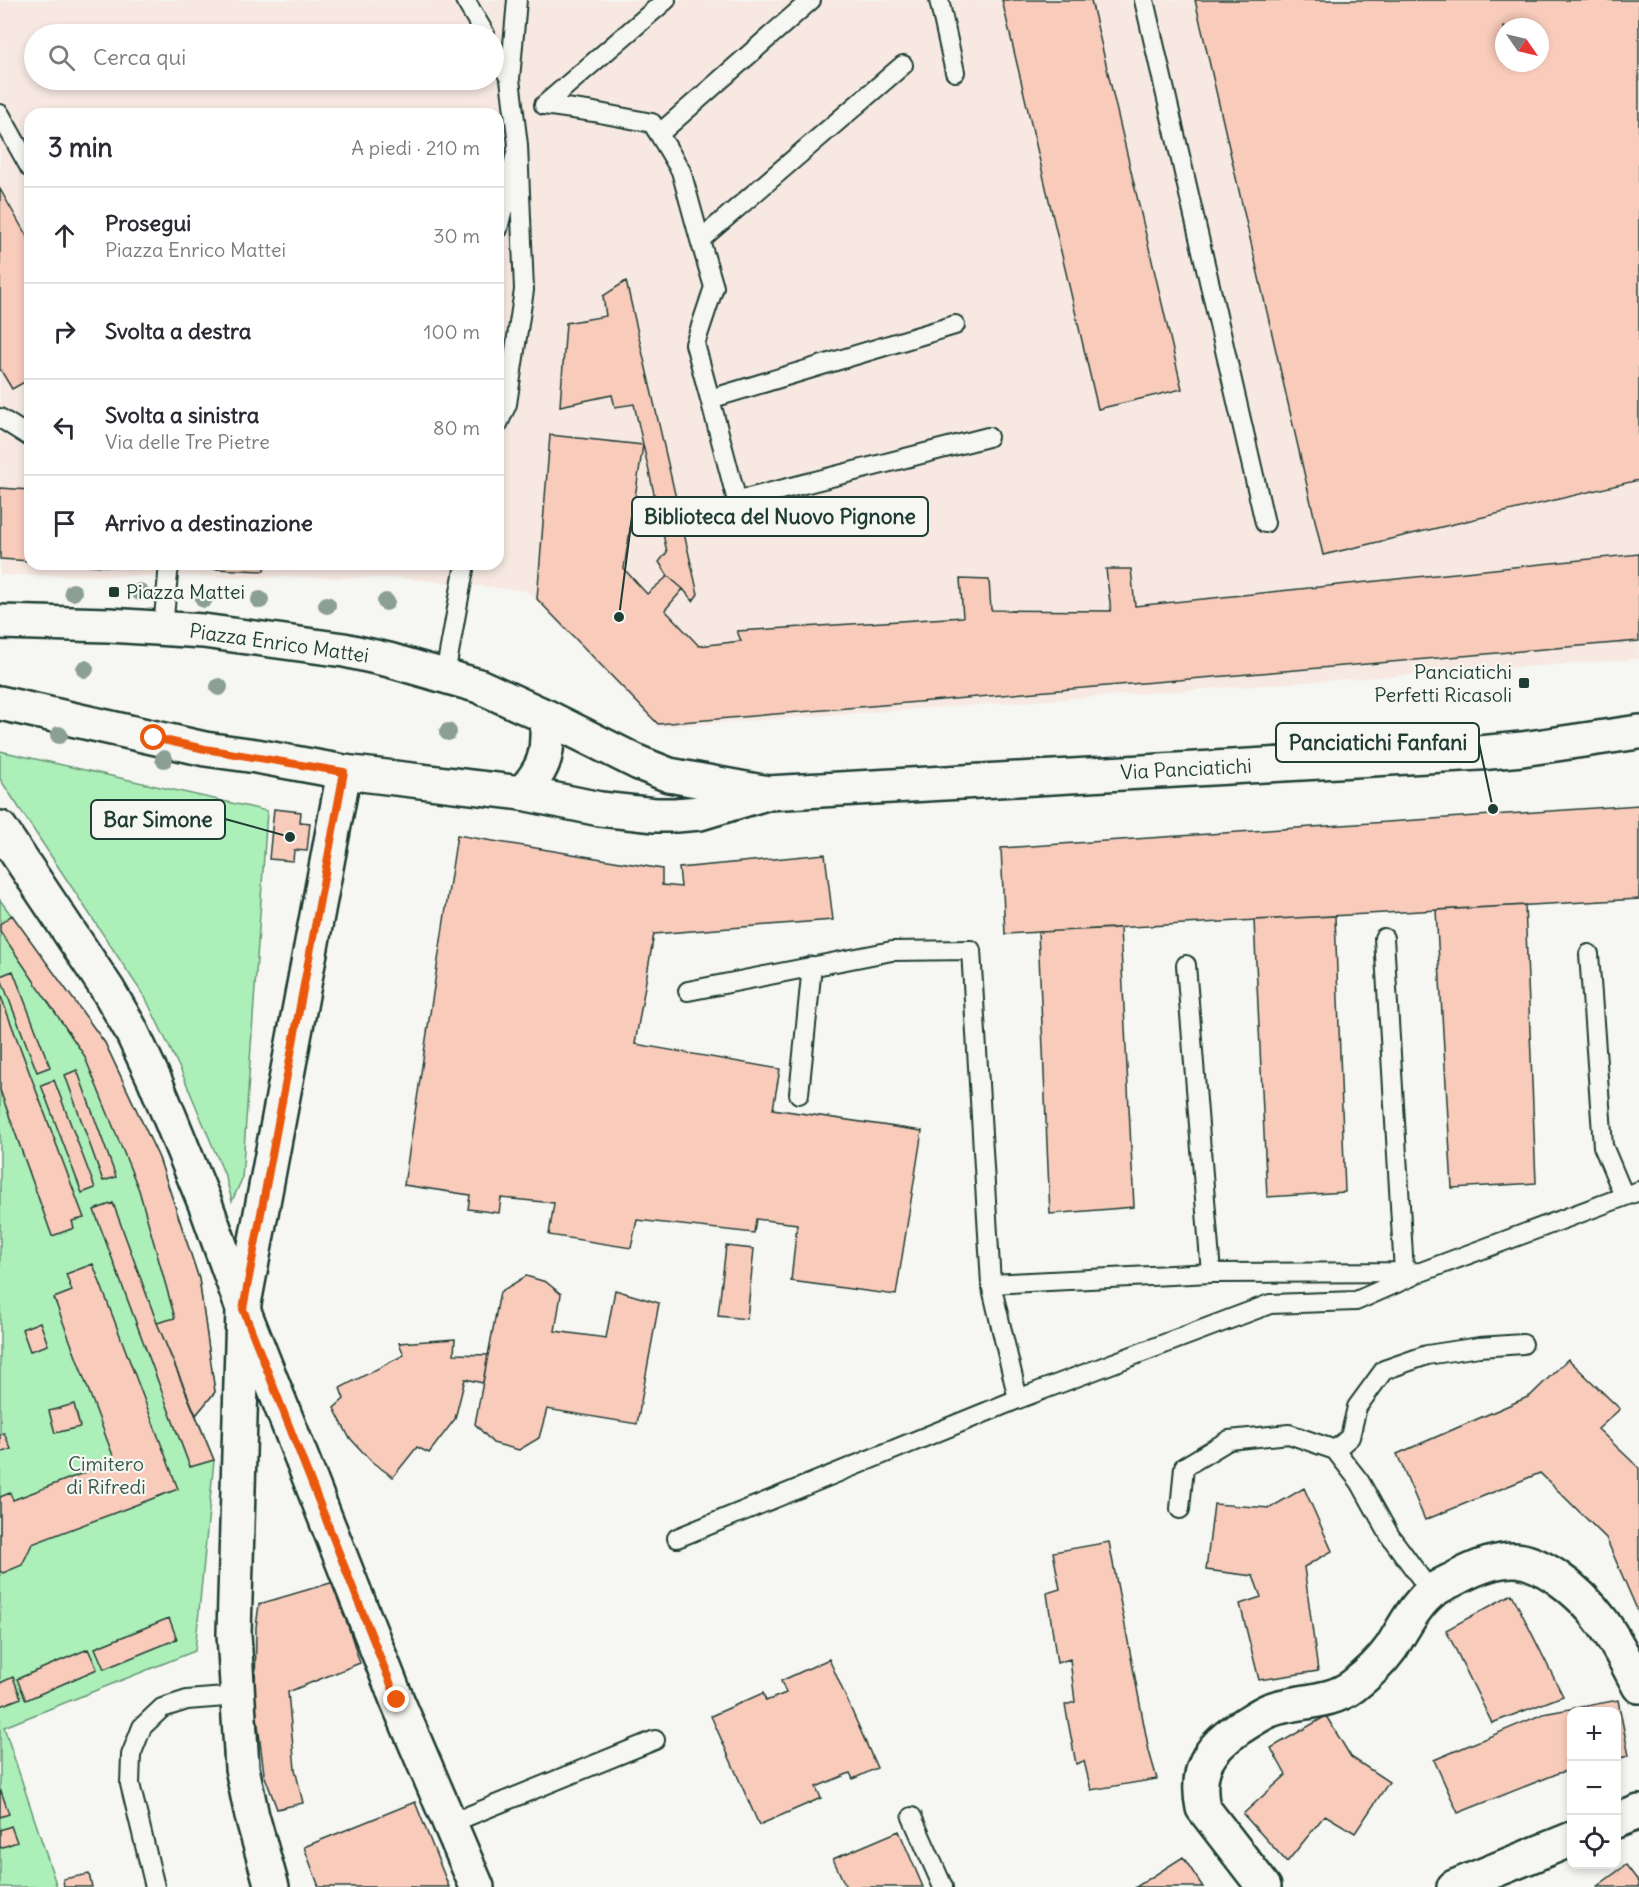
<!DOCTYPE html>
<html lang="it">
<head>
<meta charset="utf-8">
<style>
	body { margin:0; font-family:Delius,sans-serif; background:#f2f2f3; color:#2b2b33 }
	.controls { position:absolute; right:18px; bottom:18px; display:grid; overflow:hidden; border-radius:12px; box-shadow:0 3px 9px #0003 }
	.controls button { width:54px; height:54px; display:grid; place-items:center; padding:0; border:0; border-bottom:2px solid #e1e1e2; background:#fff; color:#2b2b33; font:30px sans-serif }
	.compass { position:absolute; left:1495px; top:18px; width:54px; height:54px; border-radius:50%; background:#fff; box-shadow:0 3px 9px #0003; rotate:124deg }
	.stop { position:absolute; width:18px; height:18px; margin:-14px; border:4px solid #ea580c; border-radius:50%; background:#fff }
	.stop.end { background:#ea580c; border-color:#fff; box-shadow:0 2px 6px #0008 }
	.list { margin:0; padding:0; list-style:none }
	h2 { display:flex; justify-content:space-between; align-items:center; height:78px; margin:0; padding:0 24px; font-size:26px }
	h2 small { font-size:20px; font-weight:400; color:#7c7c81 }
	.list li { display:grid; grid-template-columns:39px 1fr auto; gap:18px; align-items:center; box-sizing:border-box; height:96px; padding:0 24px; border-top:2px solid #e1e1e2 }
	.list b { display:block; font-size:22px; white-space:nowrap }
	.list p { margin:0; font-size:20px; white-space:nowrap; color:#7c7c81 }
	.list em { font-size:20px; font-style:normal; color:#7c7c81 }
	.icon { flex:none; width:33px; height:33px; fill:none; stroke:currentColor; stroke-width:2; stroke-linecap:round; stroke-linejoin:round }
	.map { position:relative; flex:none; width:1639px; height:1887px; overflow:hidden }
	.search { position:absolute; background:#fff; box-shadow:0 3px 9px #0003; left:24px; top:24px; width:480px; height:66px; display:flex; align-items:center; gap:15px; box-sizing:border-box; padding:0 21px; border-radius:33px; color:#7c7c81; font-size:22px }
	.panel { position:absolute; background:#fff; box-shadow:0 3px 9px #0003; left:24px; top:108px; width:480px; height:462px; border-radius:18px }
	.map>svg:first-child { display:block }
	.built { fill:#f7e9e2; fill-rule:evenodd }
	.green { fill:#adefb8; stroke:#669676; stroke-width:1.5 }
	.building { fill:#f8cbbb; stroke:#1f3d34; stroke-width:1.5; fill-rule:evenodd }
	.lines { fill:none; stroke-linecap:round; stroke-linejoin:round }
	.lane-casing { stroke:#1f3d34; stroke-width:22 }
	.street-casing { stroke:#1f3d34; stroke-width:38 }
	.secondary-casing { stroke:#1f3d34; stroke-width:38 }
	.lane { stroke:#f6f6f2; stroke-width:18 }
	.street { stroke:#f6f6f2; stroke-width:33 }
	.secondary { stroke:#f6f6f2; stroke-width:33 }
	.tree { fill:#8b9f94 }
	.route { stroke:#ea580c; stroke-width:8 }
	.poi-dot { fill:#1f3d34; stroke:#f6f6f2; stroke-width:2 }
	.labels { text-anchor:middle; stroke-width:4.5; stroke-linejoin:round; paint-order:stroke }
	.poi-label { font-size:20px; fill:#1f3d34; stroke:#f6f6f2; text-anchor:start }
	.street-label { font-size:20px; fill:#1f3d34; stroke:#f6f6f2 }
	.park-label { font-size:20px; fill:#345848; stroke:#f6f6f2 }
	.leader { fill:none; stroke:#1f3d34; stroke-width:2 }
	.callout-dot { fill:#1f3d34; stroke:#f6f6f2; stroke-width:2 }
	.callout { fill:#f6f6f2; stroke:#1f3d34; stroke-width:2 }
	.callout-label { font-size:21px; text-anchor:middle; font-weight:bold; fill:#1f3d34 }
</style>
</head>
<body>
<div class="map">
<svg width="1639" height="1887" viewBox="0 0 1639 1887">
	<rect width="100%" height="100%" fill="#f6f6f2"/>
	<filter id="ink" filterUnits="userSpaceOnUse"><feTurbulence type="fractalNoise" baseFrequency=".0167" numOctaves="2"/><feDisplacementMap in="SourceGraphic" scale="12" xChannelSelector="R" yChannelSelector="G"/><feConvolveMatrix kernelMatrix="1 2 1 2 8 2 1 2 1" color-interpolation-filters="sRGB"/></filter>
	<g filter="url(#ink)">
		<path class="built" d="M0 0H1639V659L658 727 527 591 400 578 0 575ZM1504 27H1540V63H1504ZM34 34H494V80H34ZM30 114H498V564H30Z"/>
		<path class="green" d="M0 751 267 811 242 1179 232 1201 226 1178 182 1073 146 999 0 779Z
			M0 900 105 1043 159 1158 199 1279 215 1392 196 1415 214 1460 195 1651 4 1727 57 1887H0Z"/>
		<path class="building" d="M1002 0H1091L1182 389 1098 409Z
			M1195 0H1639V480L1323 555ZM1504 27H1540V63H1504Z
			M0 189 30 242V379L12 389 0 369Z
			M626 281 698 594 693 601 683 589 668 576 659 562 667 552 634 404 615 407 612 395 560 406 566 323 606 316 603 296Z
			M550 435 643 445 624 569 647 594 668 576 683 589 665 610 699 646 741 641 737 631 963 617 960 579 989 580 991 610 1111 611 1106 569H1131L1135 606 1639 554V641L658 724 537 599Z
			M0 488 30 490V561L0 559Z
			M77 564H146V569Z
			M214 564H265L264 571 214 569Z
			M1639 805V899L1005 934 1001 848Z
			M274 809 301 812 300 822 310 823 307 851 294 850 293 861 269 859Z
			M457 835 662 869V885L681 887 679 868 825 854 833 920 654 934 635 1044 780 1069 773 1109 922 1131 896 1295 791 1281 797 1224 756 1219 754 1233 637 1220 631 1248 549 1235 554 1203 501 1198 499 1213 468 1209 470 1195 404 1185Z
			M1525 905 1536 1183 1452 1188 1436 910Z
			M12 915 105 1043 159 1158 199 1279 215 1392 196 1415 157 1323 175 1318 139 1190 84 1055 0 931V924Z
			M1335 916 1345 1192 1267 1197 1254 920Z
			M1120 928 1134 1207 1050 1214 1038 932Z
			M13 971 50 1067 37 1072 0 976Z
			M0 994 84 1218 72 1221 74 1228 52 1236 0 1090Z
			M77 1070 116 1177 103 1181 65 1075Z
			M54 1080 95 1188 82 1193 41 1085Z
			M113 1203 157 1323 214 1460 190 1467 94 1210Z
			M726 1246 754 1249 747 1319 718 1316Z
			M93 1264 178 1489 32 1544 22 1565 3 1573 0 1571V1497L10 1493 13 1500 115 1461 54 1298 72 1291 66 1274Z
			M526 1276 546 1282 561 1294 555 1331 606 1338 615 1290 659 1303 637 1424 547 1409 539 1438 519 1450 493 1443 475 1424 500 1292Z
			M40 1322 48 1345 30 1351 22 1329Z
			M455 1339 454 1354 488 1355 483 1383 465 1379 455 1419 429 1453 417 1447 393 1477 372 1462 349 1437 334 1408 344 1399 340 1388 404 1355 399 1343Z
			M1568 1359 1620 1409 1598 1429 1639 1468V1614L1606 1538 1540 1473 1425 1520 1397 1454 1530 1396Z
			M74 1404 80 1427 55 1433 49 1411Z
			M4 1433 11 1449 0 1453V1434Z
			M1304 1488 1332 1551 1304 1567 1318 1671 1259 1680 1240 1604 1261 1597 1253 1576 1206 1570 1214 1504 1270 1508Z
			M1109 1542 1149 1751 1157 1779 1091 1790 1084 1761 1076 1764 1065 1705 1075 1702 1070 1659 1057 1663 1047 1593 1060 1589 1053 1552Z
			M334 1582 360 1663 288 1692 295 1769 303 1803 277 1809 264 1774 255 1700 256 1627 259 1604Z
			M1512 1594 1563 1696 1492 1723 1446 1630Z
			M169 1618 177 1639 104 1669 95 1648Z
			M88 1649 97 1669 26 1700 17 1679Z
			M829 1659 877 1768 853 1779 850 1773 816 1787 821 1798 759 1825 711 1716 763 1693 766 1701 786 1693 781 1681Z
			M13 1677 21 1698 0 1706V1683Z
			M1618 1700 1629 1756 1616 1759V1712H1572V1770L1559 1773 1458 1813 1434 1760 1543 1714Z
			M1326 1716 1351 1757 1389 1782 1355 1833 1325 1815 1287 1862 1243 1814 1286 1775 1271 1748Z
			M1 1791 9 1814 0 1817V1792Z
			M415 1802 449 1887H319L304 1847Z
			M11 1826 17 1842 0 1848V1830Z
			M899 1831 923 1887H846L833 1859Z
			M1183 1857 1203 1887H1136Z
			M1626 1865 1639 1882V1887H1596Z
			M89 1874 92 1887H64L63 1879Z"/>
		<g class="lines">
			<g class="lane-casing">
				<path id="lane" d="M465 0 485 34
					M939 0 955 72
					M1144 0 1265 523
					M494 50 510 79
					M0 114 30 168
					M659 134 652 123 594 112 544 105 666 0
					M498 229 518 145 510 79 517 0
					M700 240 681 171 659 134 811 0
					M955 325 710 399 737 501 988 437
					M710 399 695 344 714 287 700 240 903 65
					M0 418 30 437
					M498 424 507 404 524 290 518 145
					M163 628 169 564
					M445 675 465 564
					M1384 938 1404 1272
					M1589 954 1603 1146 1624 1196
					M1186 965 1211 1273
					M688 991 892 951 971 950 991 1284 1211 1273 1421 1272 1639 1191
					M799 1094 812 966
					M991 1284 1018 1399 1270 1304 1356 1301 1415 1275
					M1335 1450 1350 1437 1357 1407 1384 1370 1427 1355 1479 1347 1523 1344
					M1180 1509 1184 1467 1229 1440 1289 1434 1335 1450 1360 1482 1390 1536 1431 1592
					M677 1538 1018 1399
					M912 1817 943 1887
					M451 1823 655 1740
					M155 1887 130 1784 131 1755 142 1727 162 1708 187 1700 238 1696"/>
			</g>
			<g class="street-casing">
				<path id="street" d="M522 793C547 766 548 753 547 717
					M0 828 108 990 130 1028 155 1081 206 1206 243 1309 397 1700 477 1887
					M1616 1821 1639 1812
					M272 1887 252 1816 242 1768 234 1634 243 1309 344 772
					M1264 1887 1203 1808C1195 1770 1208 1749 1239 1728 1249 1722 1260 1714 1270 1710 1297 1700 1329 1704 1353 1686 1366 1676 1381 1662 1391 1648 1403 1629 1413 1608 1430 1593 1438 1586 1449 1582 1458 1577 1475 1568 1494 1560 1514 1560 1528 1560 1544 1569 1555 1576 1600 1607 1615 1640 1639 1686
					M1454 1887 1572 1839"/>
			</g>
			<g class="secondary-casing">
				<path id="secondary" d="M0 622 109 625 203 631 344 650 389 660 479 686 547 717 639 763 669 775 768 793 1479 753 1522 749 1639 732
					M0 703 205 749 256 756 344 772 522 793 600 809 655 815H676L700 813 763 794"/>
			</g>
			<use href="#lane" class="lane"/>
			<use href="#street" class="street"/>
			<use href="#secondary" class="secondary"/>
		</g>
		<g class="tree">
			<circle cx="73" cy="592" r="9"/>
			<circle cx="140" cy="592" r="9"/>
			<circle cx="204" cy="599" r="9"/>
			<circle cx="260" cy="600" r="9"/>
			<circle cx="386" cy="602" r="9"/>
			<circle cx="327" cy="605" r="9"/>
			<circle cx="85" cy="669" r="9"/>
			<circle cx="219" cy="687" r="9"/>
			<circle cx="448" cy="732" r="9"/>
			<circle cx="59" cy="735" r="9"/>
			<circle cx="164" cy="759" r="9"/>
		</g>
	</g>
	<g class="lines" filter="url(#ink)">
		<path class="route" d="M154 738 205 749 344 772 243 1309 397 1700"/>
	</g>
	<g class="poi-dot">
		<rect x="108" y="586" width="12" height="12" rx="3"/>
		<rect x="1518" y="677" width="12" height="12" rx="3"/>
	</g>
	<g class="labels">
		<g class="poi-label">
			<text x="126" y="599">Piazza Mattei</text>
			<text x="1512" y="679" text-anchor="end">Panciatichi<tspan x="1512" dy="23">Perfetti Ricasoli</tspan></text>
		</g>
		<g class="street-label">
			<text transform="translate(279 643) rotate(8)" y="7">Piazza Enrico Mattei</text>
			<text transform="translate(1186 769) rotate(-3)" y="7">Via Panciatichi</text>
		</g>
		<g class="park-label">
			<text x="106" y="1471">Cimitero<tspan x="106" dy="23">di Rifredi</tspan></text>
		</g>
	</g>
	<path class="leader" d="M619 617L632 516M1493 809L1479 743M290 837L225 819"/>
	<g class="callout-dot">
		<circle cx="619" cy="617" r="6"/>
		<circle cx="1493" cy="809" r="6"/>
		<circle cx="290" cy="837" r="6"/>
	</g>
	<g class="callout">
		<rect x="632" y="497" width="296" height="39" rx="6"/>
		<rect x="1276" y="723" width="203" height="39" rx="6"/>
		<rect x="91" y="800" width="134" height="39" rx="6"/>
	</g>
	<g class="callout-label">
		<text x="780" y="524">Biblioteca del Nuovo Pignone</text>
		<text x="1378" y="750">Panciatichi Fanfani</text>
		<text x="158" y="827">Bar Simone</text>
	</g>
</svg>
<div class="controls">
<button>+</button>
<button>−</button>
<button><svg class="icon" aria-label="locate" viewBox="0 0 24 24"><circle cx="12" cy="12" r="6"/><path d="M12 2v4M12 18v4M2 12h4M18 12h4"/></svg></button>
</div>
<svg class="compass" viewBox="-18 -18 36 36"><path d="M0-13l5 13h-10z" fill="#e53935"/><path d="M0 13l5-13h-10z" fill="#7c7c81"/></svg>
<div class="stop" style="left:154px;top:738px"></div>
<div class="stop end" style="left:397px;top:1700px"></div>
<div class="search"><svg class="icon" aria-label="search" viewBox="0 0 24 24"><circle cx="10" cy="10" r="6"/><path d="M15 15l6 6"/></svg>Cerca qui</div>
<section class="panel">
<h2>3 min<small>A piedi · 210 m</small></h2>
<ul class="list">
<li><svg class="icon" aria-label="ahead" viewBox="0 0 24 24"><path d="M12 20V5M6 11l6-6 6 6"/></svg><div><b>Prosegui</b><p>Piazza Enrico Mattei</p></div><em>30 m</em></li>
<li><svg class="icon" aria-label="right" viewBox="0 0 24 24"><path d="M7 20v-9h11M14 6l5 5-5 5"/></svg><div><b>Svolta a destra</b></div><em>100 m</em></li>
<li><svg class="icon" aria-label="left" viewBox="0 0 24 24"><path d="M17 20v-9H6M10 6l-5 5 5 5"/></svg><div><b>Svolta a sinistra</b><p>Via delle Tre Pietre</p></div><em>80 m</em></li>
<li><svg class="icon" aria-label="arrive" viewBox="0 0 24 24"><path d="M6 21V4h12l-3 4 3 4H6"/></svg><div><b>Arrivo a destinazione</b></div></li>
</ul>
</section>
</div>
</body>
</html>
